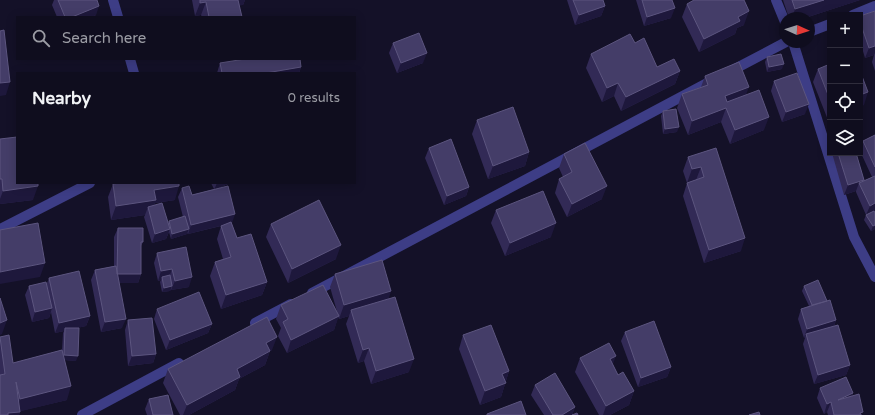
<!DOCTYPE html>
<html lang="en">
<head>
<meta charset="utf-8">
<style>
	body { margin:0; font-family:"Varela Round",sans-serif; background:#181627; color:#f1f3f6 }
	.controls { position:absolute; right:12px; top:12px; display:grid; overflow:hidden; border-radius:0px; box-shadow:0 2px 10px #0003 }
	.controls button { width:36px; height:36px; display:grid; place-items:center; padding:0; border:0; border-bottom:1px solid #2f2d3c; background:#0f0d1e; color:#f1f3f6; font:20px sans-serif }
	.compass { position:absolute; left:779px; top:12px; width:36px; height:36px; border-radius:50%; background:#0f0d1e; box-shadow:0 2px 10px #0003; rotate:93deg }
	.list { margin:0; padding:0; list-style:none }
	h2 { display:flex; justify-content:space-between; align-items:center; height:52px; margin:0; padding:0 16px; font-size:17px }
	h2 small { font-size:13px; font-weight:400; color:#9b9ca4 }
	.icon { flex:none; width:22px; height:22px; fill:none; stroke:currentColor; stroke-width:2; stroke-linecap:round; stroke-linejoin:round }
	.map { position:relative; flex:none; width:875px; height:415px; overflow:hidden }
	.search { position:absolute; background:#0f0d1e; box-shadow:0 2px 10px #0003; left:16px; top:16px; width:340px; height:44px; display:flex; align-items:center; gap:10px; box-sizing:border-box; padding:0 14px; border-radius:0px; color:#9b9ca4; font-size:15px }
	.panel { position:absolute; background:#0f0d1e; box-shadow:0 2px 10px #0003; left:16px; top:72px; width:340px; height:112px; border-radius:0px }
	.map>svg:first-child { display:block }
	.lines { fill:none; stroke-linecap:round; stroke-linejoin:round }
	.street { stroke:#3d3d86; stroke-width:10 }
	.wall { fill:#322a56 }
	.shaded-wall { fill:#1e183c }
	.building { fill:#443d68; stroke:#5c557f }
</style>
</head>
<body>
<div class="map">
<svg width="875" height="415" viewBox="0 0 875 415">
	<rect width="100%" height="100%" fill="#141128"/>
	<g class="lines">
		<path class="street" d="M113 0 118 17
			M776 0 785 22
			M853 15 875 6
			M809 32 830 24
			M793 42 854 237 875 277
			M130 59 134 73
			M729 72 786 42
			M0 229 90 183
			M312 293 711 81
			M255 323 291 304
			M82 415 179 363"/>
	</g>
	<path class="wall" d="M54 0H97L96 15 92 17H57L52 5Z
		M192 0H245L243 5H239L242 17H202L201 15 195 16Z
		M567 0H603L605 6 601 16 575 25Z
		M636 0H672L671 18 644 26Z
		M783 0H860L805 18H789Z
		M687 4 744 25 737 28 735 34 699 52 682 17Z
		M875 11V71L872 62 874 55 865 58 860 41V16Z
		M393 43 423 63 397 73 389 53Z
		M635 43 657 67 680 71 675 84 621 111 614 96 602 102 586 68 591 54Z
		M767 57 782 69 767 72 765 62Z
		M220 63 301 67 299 73H217Z
		M830 64V119L828 120 813 82 818 69Z
		M705 76 746 95 764 130 730 144 721 122 688 135 677 108 682 94 701 87Z
		M774 81 805 114 782 122 771 91Z
		M663 111 677 132 663 134 661 116Z
		M477 120 529 152 525 166 488 179 472 134Z
		M830 132V148L827 139Z
		M875 135V211L874 212 875 229 871 231 864 220 866 215 856 192V191L844 195 832 153H856L864 181 872 177 860 151V149L863 141Z
		M0 139 17 183 33 200 0 204Z
		M429 148 469 187 466 196 444 205 425 158Z
		M716 148 741 251 704 263 683 196 687 183 683 171 688 157Z
		M564 154 602 199 567 217 555 193 559 179 563 177 559 168Z
		M211 183H230L219 188 237 238 267 282 262 295 221 309 210 276 215 262 223 259 217 239 221 226 188 234 187 233V234L171 239 169 232 166 239 152 243 144 217 145 215 111 220 108 197 113 184 175 200 155 203 154 205 168 223 169 221 183 217 178 197 182 188 192 195 214 189Z
		M496 210 551 237 505 256 491 223Z
		M271 224 336 259 288 283 266 237Z
		M118 228 143 242 141 246V274L138 283H119L122 328 101 332 91 280 95 270 114 266V237Z
		M157 253 189 287 171 290V289L170 291 162 292 160 282 161 280 158 281 154 263Z
		M335 274 389 299 409 372 371 384 364 361 358 363 346 324 349 316 339 319 338 317 334 330 287 353 278 336 281 328 276 319 281 305 338 315 330 287Z
		M49 278 90 316 86 326 76 328V361L65 360 67 400 20 411 19 415H0V337L13 363 62 350 63 333 64 331 55 333 51 312 49 318 32 322 25 295 29 286 47 283Z
		M804 286 827 301 836 320 834 326 850 365 846 375 814 384 803 344 805 338H804L798 319 801 309 809 306 802 291Z
		M157 309 212 324 208 333 166 350 154 319Z
		M128 320 156 354 153 363 128 366 125 330Z
		M625 332 671 367 667 377 638 387 621 341Z
		M463 335 509 371 501 397 480 405 459 349Z
		M272 350 270 351 265 365 239 379 235 390 189 415H180L163 383 168 369Z
		M580 358 613 365 618 375 634 391 629 405 610 415H599L575 372Z
		M535 385 575 407 572 415H578H544L531 395Z
		M820 388 853 393 852 396 862 415H828L827 412 824 414 817 398Z
		M149 399 173 415H147L145 409Z"/>
	<path class="shaded-wall" d="M235 0H245L243 5 232 7Z
		M824 0H860L805 18H792L795 9Z
		M206 2 201 15 195 16 200 3Z
		M99 6 96 15 92 17H72Z
		M605 6 601 16 575 25 579 15Z
		M675 8 671 18 644 26 647 17Z
		M749 11 744 25 737 28 735 34 699 52 704 39 738 17Z
		M875 46V53L874 55 865 58 869 48Z
		M427 53 423 63 397 73 401 63Z
		M784 64 782 69 767 72 769 67Z
		M301 67 299 73H266Z
		M680 71 675 84 621 111 626 97Z
		M10 82 6 95 0 96V83Z
		M618 83 614 96 602 102 607 88Z
		M749 87 744 100 720 110 725 96Z
		M868 92 864 105 860 107V95Z
		M809 104 805 114 782 122 786 112Z
		M726 108 721 122 688 135 692 121Z
		M830 114V119L828 120Z
		M769 117 764 130 730 144 735 130Z
		M679 127 677 132 663 134 665 129Z
		M529 152 525 166 488 179 493 166Z
		M701 167 696 180 687 183 692 169Z
		M864 180 859 183 856 191 844 195 848 185Z
		M217 183H230L214 190Z
		M38 186 33 200 0 204V199L3 191Z
		M179 186 175 200 155 203 151 214 148 207 145 215 111 220 116 206 154 190Z
		M607 186 602 199 567 217 572 204Z
		M469 187 466 196 444 205 447 196Z
		M875 203V211L866 215 870 206Z
		M235 214 232 223 188 234 191 225Z
		M556 223 551 237 505 256 510 243Z
		M875 225V229L871 231 873 226Z
		M170 229 166 239 152 243 155 234Z
		M189 229 187 234 171 239 172 234Z
		M745 238 741 251 704 263 709 250Z
		M341 245 336 259 288 283 292 269Z
		M45 263 40 277 0 284V272Z
		M172 269 169 278 162 277 161 280 158 281 161 271Z
		M117 274H141L138 283H114Z
		M192 277 189 287 171 290 175 281Z
		M267 282 262 295 221 309 226 295Z
		M172 286 170 291 162 292 164 288Z
		M391 291 387 305 351 310 349 316 339 319 344 305Z
		M52 308 49 318 32 322 35 312Z
		M90 316 86 326 65 331V328L64 331 55 333 59 323Z
		M339 316 334 330 287 353 291 340Z
		M126 319 122 328 101 332 105 322Z
		M7 320 2 334 0 335V323Z
		M836 320 833 329 806 334 805 338H804L807 329Z
		M212 324 208 333 166 350 170 340Z
		M277 337 272 350 270 351 265 365 239 379 235 390 189 415H183L187 405 266 343Z
		M369 348 364 361 358 363 363 350Z
		M156 354 153 363 128 366 132 356Z
		M64 355 78 356 76 361 62 360Z
		M616 356 611 369 610 359Z
		M414 359 409 372 371 384 376 371Z
		M850 365 846 375 814 384 818 375Z
		M671 367 667 377 638 387 641 378Z
		M509 371 501 397 480 405 485 391 502 374Z
		M71 386 67 400 18 412H20L19 415H7L8 413 16 412 20 399Z
		M634 391 629 405 610 415H603L606 406Z
		M853 393 849 403 838 400Z
		M831 402 827 412 824 414 827 404Z
		M575 407 572 415H562Z"/>
	<path class="building" d="M58 0H97L99 6 72 17H65Z
		M200 0H238L242 17H209L206 2 200 3Z
		M573 0H603L605 6 579 15Z
		M642 0H672L675 8 647 17Z
		M694 0H744L749 11 738 17 740 21 704 39 687 4Z
		M792 0H824L795 9Z
		M875 11V46L869 48 860 22V16Z
		M4 30 10 82 0 83V31Z
		M419 33 427 53 401 63 393 43Z
		M630 34 635 43 644 38 657 67 674 59 680 71 626 97 618 83 607 88 591 54Z
		M781 54 784 64 769 67 767 57Z
		M245 59H300L301 67 266 73H222L220 63Z
		M739 62 749 87 725 96 727 102 759 90 769 117 735 130 726 108 692 121 682 94 708 85 705 76Z
		M830 64V100L818 69Z
		M860 71 868 92 860 95Z
		M797 73 809 104 786 112 774 81Z
		M513 107 529 152 493 166 477 120Z
		M676 109 679 127 665 129 663 111Z
		M875 135V167L863 141Z
		M17 137V183H38V186L3 191 2 179H0V139Z
		M451 139 469 187 447 196 429 148Z
		M585 143 607 186 572 204 559 179 572 172 564 154Z
		M716 148 745 238 709 250 687 183 704 177 701 167 692 169 688 157Z
		M838 153H856L864 180 848 185Z
		M875 176V203L870 206 859 183Z
		M120 183H179V186L154 190 156 200 116 206 113 184Z
		M189 186 192 195 228 186 235 214 191 225 182 188Z
		M543 191 556 223 510 243 496 210Z
		M319 200 341 245 292 269 271 224Z
		M162 203 170 229 155 234 148 207Z
		M874 211 875 213V225L873 226 866 215Z
		M185 216 189 229 172 234 169 221Z
		M231 222 237 238 251 234 267 282 226 295 215 262 231 257 221 226Z
		M38 223 45 263 0 272V230Z
		M118 228H143V242H141V274H117Z
		M186 247 192 277 175 281 172 269 161 271 157 253Z
		M382 260 391 291 344 305 335 274Z
		M116 266 126 319 105 322 95 270Z
		M79 271 90 316 59 323 49 278Z
		M170 275 172 286 164 288 162 277Z
		M818 280 827 301 812 305 804 286Z
		M46 282 52 308 35 312 29 286Z
		M323 285 339 316 291 340 283 322 288 319 281 305Z
		M199 292 212 324 170 340 157 309Z
		M395 297 414 359 376 371 369 348 363 350 351 310Z
		M0 298 7 320 0 323Z
		M830 300 836 320 807 329 801 309Z
		M267 317 277 337 266 343 270 351 237 369 240 377 187 405 168 369Z
		M152 318 156 354 132 356 128 320Z
		M654 321 671 367 641 378 625 332Z
		M491 325 509 371 502 374 506 383 485 391 463 335Z
		M838 325 850 365 818 375 806 334Z
		M65 328H79L78 356 64 355Z
		M9 335 13 363 62 350 71 386 20 399 16 382 20 412 8 413V415H0V375L5 374 0 337Z
		M609 343 616 356 610 359 618 375 623 372 634 391 606 406 580 358Z
		M555 373 575 407 562 415H553L535 385Z
		M846 377 853 393 838 400 859 394 863 412 860 413 861 415H834L831 402 827 404 820 388Z
		M168 395 173 415H153L149 399Z
		M521 401 526 415H487V414Z
		M759 412 760 415H749Z
		M577 413 578 415H572Z"/>
</svg>
<div class="controls">
<button>+</button>
<button>−</button>
<button><svg class="icon" aria-label="locate" viewBox="0 0 24 24"><circle cx="12" cy="12" r="6"/><path d="M12 2v4M12 18v4M2 12h4M18 12h4"/></svg></button>
<button><svg class="icon" aria-label="layers" viewBox="0 0 24 24"><path d="M12 4l9 5-9 5-9-5zM3 14l9 5 9-5"/></svg></button>
</div>
<svg class="compass" viewBox="-18 -18 36 36"><path d="M0-13l5 13h-10z" fill="#e53935"/><path d="M0 13l5-13h-10z" fill="#9b9ca4"/></svg>
<div class="search"><svg class="icon" aria-label="search" viewBox="0 0 24 24"><circle cx="10" cy="10" r="6"/><path d="M15 15l6 6"/></svg>Search here</div>
<section class="panel">
<h2>Nearby<small>0 results</small></h2>
<ul class="list">
</ul>
</section>
</div>
</body>
</html>
